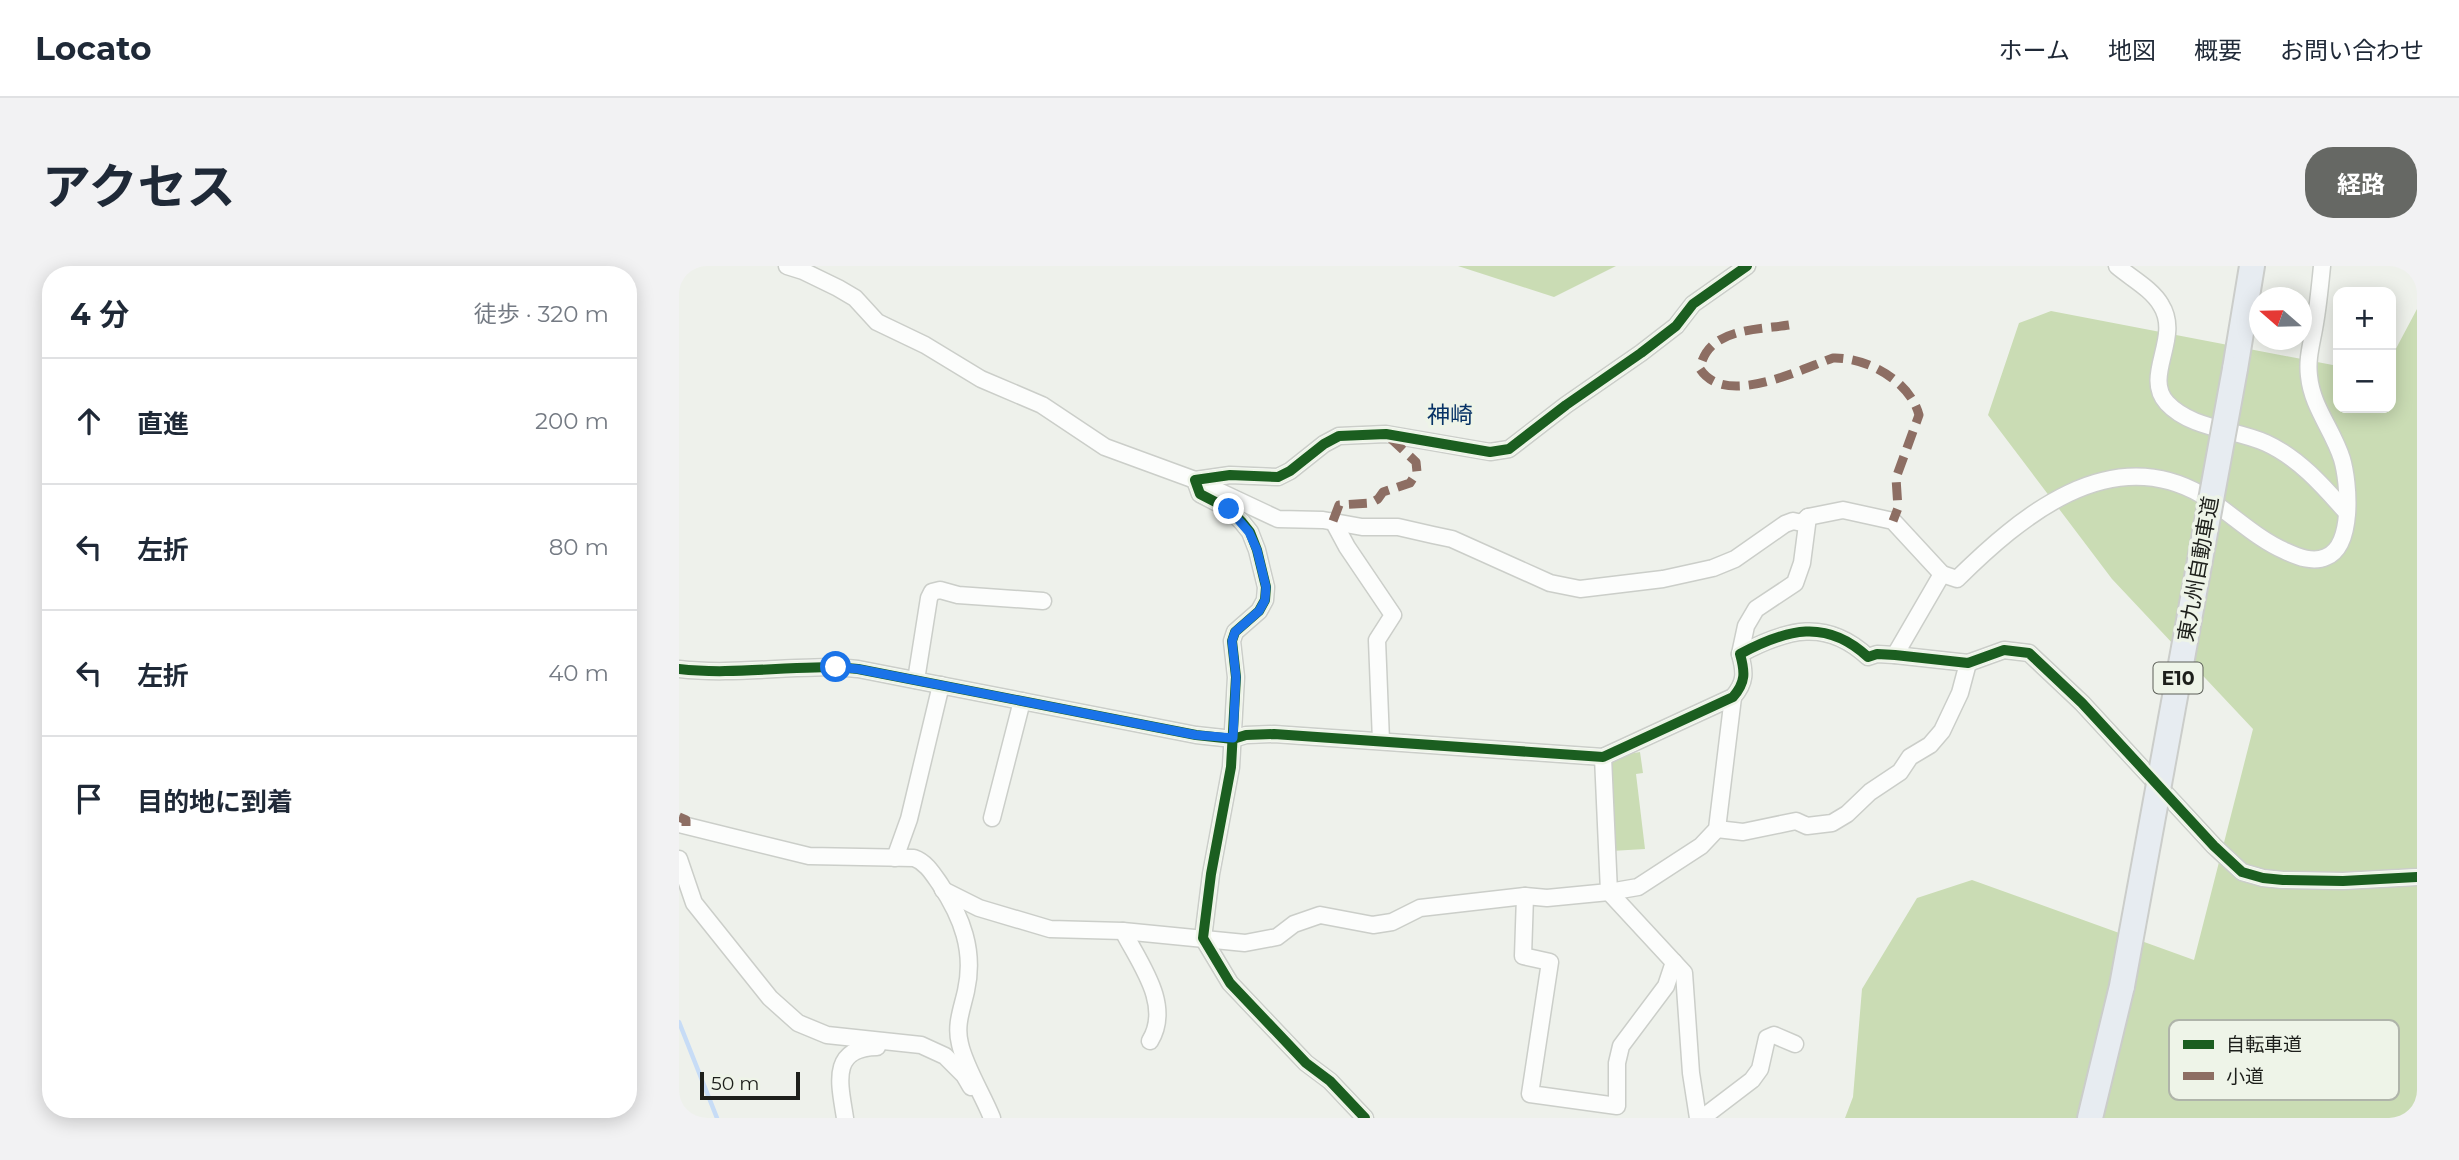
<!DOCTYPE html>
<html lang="ja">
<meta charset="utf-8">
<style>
:root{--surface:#fff;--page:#f2f2f3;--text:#1f2937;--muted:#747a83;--line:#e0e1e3;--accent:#666864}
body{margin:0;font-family:Montserrat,"Noto Sans JP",sans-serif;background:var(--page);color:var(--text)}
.controls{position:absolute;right:21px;top:21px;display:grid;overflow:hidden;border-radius:14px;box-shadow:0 4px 18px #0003}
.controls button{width:63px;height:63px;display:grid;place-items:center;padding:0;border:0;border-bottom:2px solid var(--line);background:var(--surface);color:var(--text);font:35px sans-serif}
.compass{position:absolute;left:1570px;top:21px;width:63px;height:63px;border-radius:50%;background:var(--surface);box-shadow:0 4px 18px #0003;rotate:290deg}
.scale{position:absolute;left:21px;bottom:18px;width:100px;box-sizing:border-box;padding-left:7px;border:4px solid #1d1f1b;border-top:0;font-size:19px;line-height:24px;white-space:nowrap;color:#1d1f1b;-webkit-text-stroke:5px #eef4e8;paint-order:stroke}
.stop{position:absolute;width:21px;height:21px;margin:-16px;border:5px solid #1a73e8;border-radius:50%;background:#fff}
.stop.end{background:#1a73e8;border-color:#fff;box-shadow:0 2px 7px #0008}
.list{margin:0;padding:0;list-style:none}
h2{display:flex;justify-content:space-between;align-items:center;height:91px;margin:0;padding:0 28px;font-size:30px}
h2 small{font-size:23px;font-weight:400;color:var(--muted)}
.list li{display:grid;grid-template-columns:46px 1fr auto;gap:21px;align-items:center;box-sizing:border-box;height:126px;padding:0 28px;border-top:2px solid var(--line)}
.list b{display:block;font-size:26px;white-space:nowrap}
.list em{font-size:23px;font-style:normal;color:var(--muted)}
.icon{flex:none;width:38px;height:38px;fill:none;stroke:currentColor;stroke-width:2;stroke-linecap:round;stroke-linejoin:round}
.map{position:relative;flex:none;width:1738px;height:852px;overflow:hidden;border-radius:28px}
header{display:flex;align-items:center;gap:42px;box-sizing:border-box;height:98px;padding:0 35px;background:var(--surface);border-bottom:2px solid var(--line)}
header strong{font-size:33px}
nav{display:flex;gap:38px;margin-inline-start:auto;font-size:24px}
.intro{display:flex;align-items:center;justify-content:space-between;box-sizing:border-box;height:168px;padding:0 42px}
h1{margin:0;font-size:49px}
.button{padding:18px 32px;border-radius:28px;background:var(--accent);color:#fff;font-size:24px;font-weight:700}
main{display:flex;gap:42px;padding:0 42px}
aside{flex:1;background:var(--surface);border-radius:28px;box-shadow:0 4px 18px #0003}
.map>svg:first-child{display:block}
.green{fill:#cadcb4}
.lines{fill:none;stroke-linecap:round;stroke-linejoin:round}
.stream{stroke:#c7dcf6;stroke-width:4.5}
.minor-casing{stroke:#cbcec9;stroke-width:19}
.highway-casing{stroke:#cbcdca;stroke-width:28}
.minor{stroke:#fcfdfc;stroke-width:16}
.highway{stroke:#e7ecf1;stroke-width:24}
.highway-bridge-casing{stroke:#cbcdca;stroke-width:28;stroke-linecap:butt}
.highway-bridge{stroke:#e7ecf1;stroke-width:24}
.quiet{stroke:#8d6e63;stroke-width:9;stroke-dasharray:18 9;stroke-linecap:butt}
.cycleway-casing{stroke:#eef4e8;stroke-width:15}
.cycleway{stroke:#1b5e20;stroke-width:10}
.route{stroke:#1a73e8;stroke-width:9}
.labels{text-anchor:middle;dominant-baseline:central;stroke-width:7;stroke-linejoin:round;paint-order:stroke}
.shield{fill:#eef4e8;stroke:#5c5f58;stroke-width:2}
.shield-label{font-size:19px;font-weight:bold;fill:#1d1f1b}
.street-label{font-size:21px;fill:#1d1f1b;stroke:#eef4e8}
.neighbourhood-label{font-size:23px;fill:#083366;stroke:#eef4e8}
.key{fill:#eef4e8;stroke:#afb4aa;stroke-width:2}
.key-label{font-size:19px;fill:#1d1f1b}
</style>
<header>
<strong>Locato</strong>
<nav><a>ホーム</a><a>地図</a><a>概要</a><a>お問い合わせ</a></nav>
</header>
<div class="intro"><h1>アクセス</h1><a class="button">経路</a></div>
<main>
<aside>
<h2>4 分<small>徒歩 · 320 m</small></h2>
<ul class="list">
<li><svg class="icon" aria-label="ahead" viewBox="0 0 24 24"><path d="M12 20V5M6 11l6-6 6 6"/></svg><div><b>直進</b></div><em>200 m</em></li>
<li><svg class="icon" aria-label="left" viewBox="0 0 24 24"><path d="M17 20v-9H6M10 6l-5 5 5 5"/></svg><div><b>左折</b></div><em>80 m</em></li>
<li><svg class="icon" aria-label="left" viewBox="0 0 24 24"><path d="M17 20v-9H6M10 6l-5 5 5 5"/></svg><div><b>左折</b></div><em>40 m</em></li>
<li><svg class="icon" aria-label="arrive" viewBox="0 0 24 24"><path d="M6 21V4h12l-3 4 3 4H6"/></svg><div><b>目的地に到着</b></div></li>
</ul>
</aside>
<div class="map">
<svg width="1738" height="852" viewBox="0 0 1738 852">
<rect width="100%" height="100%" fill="#eef1eb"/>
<g class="green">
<path d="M779,0H937L875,31Z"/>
<path d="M1738,43V852H1166L1174,831L1183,723L1238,632L1293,614L1515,694L1574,463L1433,313L1309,149L1340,57L1372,45L1659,100V142H1712V92Z"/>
<path d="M961,486L964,507L957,508L966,583L932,585L928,500L938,490Z"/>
</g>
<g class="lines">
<path class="stream" d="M0,756L38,852"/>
<g class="minor-casing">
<g id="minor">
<path d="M108,0L124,5L159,22L176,32L198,56L246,79L302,113L363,139L426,181L516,214L599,253L644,254L683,261H719L754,269L773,273L871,317L901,323L984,313L1034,302L1056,293L1106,258L1114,255L1123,257L1129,251L1164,244L1214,255L1263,308"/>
<path d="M1438,0C1452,12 1473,23 1482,39C1503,72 1463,110 1488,137C1512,163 1556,163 1587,177C1620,192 1645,221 1668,247"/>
<path d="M654,255L668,281L714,349L698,374L702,475"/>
<path d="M1061,388L1067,360L1077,343L1116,317L1123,297L1129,251"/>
<path d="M1216,389L1263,308L1278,313C1341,251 1430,175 1523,229C1551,246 1576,272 1606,285C1619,291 1634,297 1647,291C1675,280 1670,217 1663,193C1654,164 1633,141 1630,110C1628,93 1632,80 1635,63C1639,42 1641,21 1643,0"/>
<path d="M0,403C60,410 120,397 179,403L517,469L554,473L567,469L595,468L924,491L1054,431C1067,416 1066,406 1061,388C1108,363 1147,352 1189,391L1198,388L1216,389L1289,397L1325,384L1350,387L1403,437L1535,580L1563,606L1584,612L1604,614L1664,615L1738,611"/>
<path d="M237,414L250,332L253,326L261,324L279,329L364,335"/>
<path d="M924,491L930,626L1005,707L1012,807L1019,852"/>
<path d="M313,552L343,435"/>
<path d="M0,558L130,590L235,592C247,596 254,608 261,618C283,651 296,685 287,725C283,743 276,759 281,778C286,801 304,829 313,852"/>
<path d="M1038,563L1064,566L1117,555L1128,560L1153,557L1168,548L1191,526L1221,506L1231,491L1251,479L1263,465L1281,427L1289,397"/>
<path d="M216,592L230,553L262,419"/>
<path d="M0,593L15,637L91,732L119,757L148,769L242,779L266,790L285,809L292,821"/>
<path d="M264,624L300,642L371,663L444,665L566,677L598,671L615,658L641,649L694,659L713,656L741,642L846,630L868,632L930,626L959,621L1022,580L1038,563L1054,431"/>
<path d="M846,630L844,690L871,696L851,828L938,840V797L942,780L987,720L995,696"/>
<path d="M444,665C461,698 493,739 471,775"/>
<path d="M166,852C161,819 150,782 198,781"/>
<path d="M686,852L651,815L627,797L551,717L524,672L532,608L552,501L557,411L553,375L556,366L580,345L586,334L587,321L578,284L571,266L563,256L550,243L521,228L516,214L551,209L599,211L611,205L645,178L660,170L707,168L811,186L830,183L887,139L962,87L997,60L1014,38L1068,0"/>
<path d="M1023,852L1073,814L1081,803L1088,772L1095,769L1116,778"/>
</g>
</g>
<g class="highway-casing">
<g id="highway">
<path d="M1556,103L1573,0"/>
<path d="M1411,852L1443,720"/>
</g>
</g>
<use href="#minor" class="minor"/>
<use href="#highway" class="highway"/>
<g class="highway-bridge-casing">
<path id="highway-bridge" d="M1443,720L1556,103"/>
</g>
<use href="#highway-bridge" class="highway-bridge"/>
<g class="quiet">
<path d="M1110,59C1077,64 1028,62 1021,103C1046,142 1122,103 1154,92C1188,91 1231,115 1240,149L1217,212L1219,242L1214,255"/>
<path d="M654,255L660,239L692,237L699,233L704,226L731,217L738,206L737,196L709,170"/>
<path d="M0,551L7,554V560"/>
</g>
<g class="cycleway-casing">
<g id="cycleway">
<path d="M0,403C60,410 120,397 179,403L517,469L554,473L567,469L595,468L924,491L1054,431C1067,416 1066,406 1061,388C1108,363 1147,352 1189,391L1198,388L1216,389L1289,397L1325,384L1350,387L1403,437L1535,580L1563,606L1584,612L1604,614L1664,615L1738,611"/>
<path d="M686,852L651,815L627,797L551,717L524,672L532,608L552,501L557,411L553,375L556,366L580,345L586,334L587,321L578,284L571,266L563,256L550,243L521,228L516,214L551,209L599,211L611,205L645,178L660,170L707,168L811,186L830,183L887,139L962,87L997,60L1014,38L1068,0"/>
</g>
</g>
<use href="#cycleway" class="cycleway"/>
</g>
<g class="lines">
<path class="route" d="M157,401L179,403L517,469L554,472L557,411L553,375L556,366L580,345L586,334L587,321L578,284L570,266L550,243"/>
</g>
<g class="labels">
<rect class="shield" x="1474.5" y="396.5" width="49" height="31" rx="5"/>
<g class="shield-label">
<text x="1499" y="412">E10</text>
</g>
<g class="street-label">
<text transform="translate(1519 303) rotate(-80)">東九州自動車道</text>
</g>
<g class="neighbourhood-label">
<text x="771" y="149">神崎</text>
</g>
</g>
<rect x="1490" y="754" width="230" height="80" rx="10" class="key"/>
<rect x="1504" y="774" width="31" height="9" fill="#1b5e20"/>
<rect x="1504" y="806" width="31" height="8" fill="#8d6e63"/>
<g class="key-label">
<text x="1547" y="785">自転車道</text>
<text x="1547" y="817">小道</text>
</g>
</svg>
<div class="controls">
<button>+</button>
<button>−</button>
</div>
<svg class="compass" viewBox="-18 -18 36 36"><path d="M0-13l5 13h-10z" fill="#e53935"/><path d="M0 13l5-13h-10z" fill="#747a83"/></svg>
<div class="scale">50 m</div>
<div class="stop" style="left:157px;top:401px"></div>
<div class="stop end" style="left:550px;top:243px"></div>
</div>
</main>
